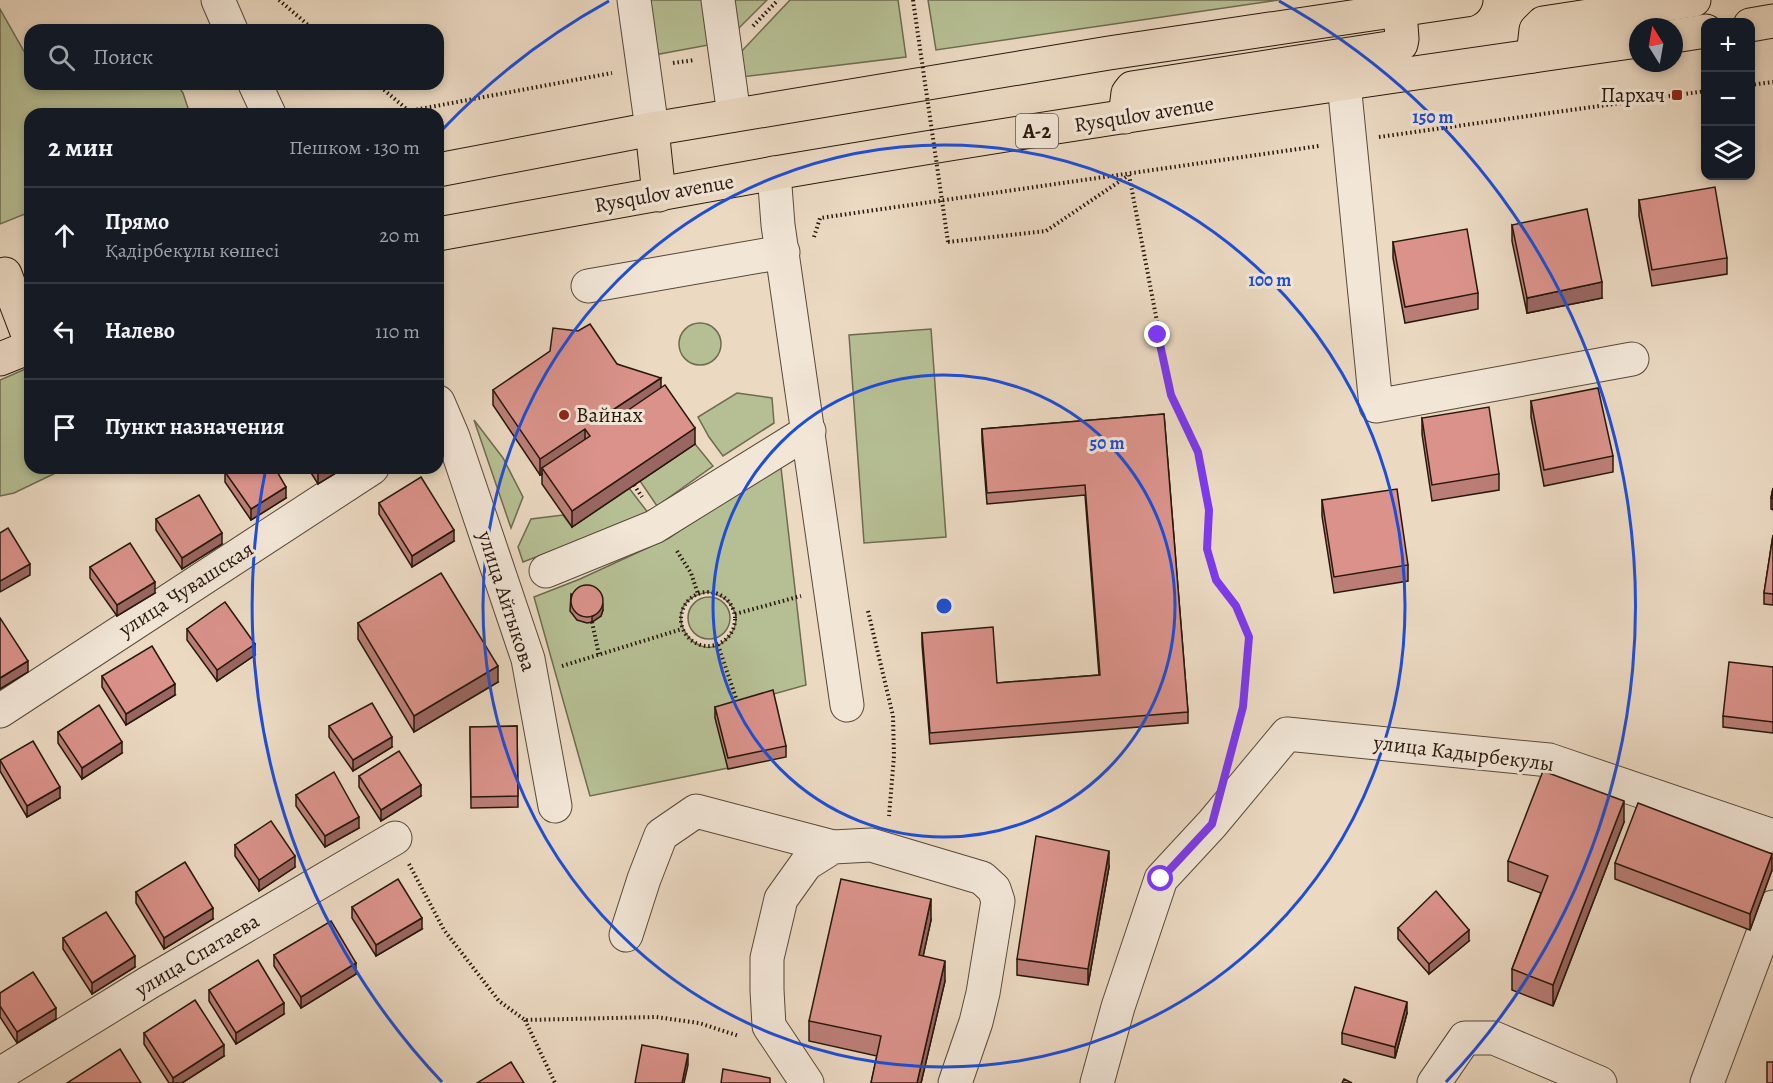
<!DOCTYPE html>
<html lang="ru">
<meta charset="utf-8">
<style>
:root{--surface:#171b24;--page:#20242c;--text:#f1f3f6;--muted:#9ea1a6;--line:#363941}
body{margin:0;font-family:Alegreya,serif;background:var(--page);color:var(--text)}
.controls{position:absolute;right:18px;top:18px;display:grid;overflow:hidden;border-radius:12px;box-shadow:0 3px 9px #0003}
.controls button{width:54px;height:54px;display:grid;place-items:center;padding:0;border:0;border-bottom:2px solid var(--line);background:var(--surface);color:var(--text);font:30px sans-serif}
.compass{position:absolute;left:1629px;top:18px;width:54px;height:54px;border-radius:50%;background:var(--surface);box-shadow:0 3px 9px #0003;rotate:349deg}
.stop{position:absolute;width:18px;height:18px;margin:-14px;border:4px solid #7c3aed;border-radius:50%;background:#fff}
.stop.end{background:#7c3aed;border-color:#fff;box-shadow:0 2px 6px #0008}
.list{margin:0;padding:0;list-style:none}
h2{display:flex;justify-content:space-between;align-items:center;height:78px;margin:0;padding:0 24px;font-size:26px}
h2 small{font-size:20px;font-weight:400;color:var(--muted)}
.list li{display:grid;grid-template-columns:39px 1fr auto;gap:18px;align-items:center;box-sizing:border-box;height:96px;padding:0 24px;border-top:2px solid var(--line)}
.list b{display:block;font-size:22px;white-space:nowrap}
.list p{margin:0;font-size:20px;white-space:nowrap;color:var(--muted)}
.list em{font-size:20px;font-style:normal;color:var(--muted)}
.icon{flex:none;width:33px;height:33px;fill:none;stroke:currentColor;stroke-width:2;stroke-linecap:round;stroke-linejoin:round}
.map{position:relative;flex:none;width:1773px;height:1083px;overflow:hidden}
.search{position:absolute;background:var(--surface);box-shadow:0 3px 9px #0003;left:24px;top:24px;width:420px;height:66px;display:flex;align-items:center;gap:15px;box-sizing:border-box;padding:0 21px;border-radius:18px;color:var(--muted);font-size:22px}
.panel{position:absolute;background:var(--surface);box-shadow:0 3px 9px #0003;left:24px;top:108px;width:420px;height:366px;border-radius:18px}
.map>svg:first-child{display:block}
.green{fill:#b6bf94;stroke:#6e6b50;stroke-width:1.5;fill-rule:evenodd}
.lines{fill:none;stroke-linecap:round;stroke-linejoin:round}
.minor-casing{stroke:#58483a;stroke-width:35}
.major-casing{stroke:#27170c;stroke-width:35}
.path{stroke:#27170c;stroke-width:4;stroke-dasharray:1.5 3;stroke-linecap:butt}
.minor{stroke:#f2e6d7;stroke-width:33}
.major{stroke:#ebd9c2;stroke-width:33}
.path-bridge{stroke:#27170c;stroke-width:4;stroke-dasharray:1.5 3;stroke-linecap:butt}
.wall{fill:#bb7e77;stroke:#27170c;stroke-width:1.5}
.shaded-wall{fill:#996661;stroke:#27170c;stroke-width:1.5}
.building{fill:#da928a;stroke:#27170c;stroke-width:1.5}
.route{stroke:#7c3aed;stroke-width:8}
.ring{fill:none;stroke:#1d4ed8;stroke-width:3}
.poi-dot{fill:#8f2418;stroke:#f2e6d7;stroke-width:2}
.labels{text-anchor:middle;dominant-baseline:central;stroke-width:6;stroke-linejoin:round;paint-order:stroke}
.shield{fill:#f2e6d7;stroke:#645549;stroke-width:1.5}
.shield-label{font-size:20px;font-weight:bold;fill:#27170c}
.poi-label{font-size:21px;fill:#27170c;stroke:#f2e6d7;text-anchor:end}
.street-label{font-size:21px;fill:#27170c;stroke:#f2e6d7}
.centre{fill:#1d4ed8;stroke:#f2e6d7;stroke-width:3}
.ring-label{font-size:18px;text-anchor:middle;font-weight:bold;fill:#1d4ed8;stroke:#f2e6d7;stroke-width:6;stroke-linejoin:round;paint-order:stroke}
</style>
<div class="map">
<svg width="1773" height="1083" viewBox="0 0 1773 1083">
<rect width="100%" height="100%" fill="#ebd9c2"/>
<filter id="stains"><feTurbulence type="fractalNoise" baseFrequency=".00333" numOctaves="4"/><feColorMatrix values="0 0 0 0 .2 0 0 0 0 .09 0 0 0 0 .02 0 0 0 .5 -.17"/></filter>
<radialGradient id="worn" r=".72"><stop offset=".6" stop-color="#630" stop-opacity="0"/><stop offset="1" stop-color="#630" stop-opacity=".3"/></radialGradient>
<g class="green">
<path d="M646,0H708L714,44L654,55Z"/>
<path d="M727,0H767L732,35Z"/>
<path d="M790,0H898L906,57L741,77L739,54Z"/>
<path d="M928,0H1279L936,50Z"/>
<path d="M0,9L30,62V84H177L183,93L188,108L180,114H30V212L0,224Z"/>
<circle cx="700" cy="344" r="21"/>
<path d="M931,329L946,537L864,543L849,335Z"/>
<path d="M30,367V468H66L14,493L0,496V380Z"/>
<path d="M737,393L772,398L774,423L723,456L709,437L698,417Z"/>
<path d="M474,420L503,458L523,497L511,528Z"/>
<path d="M695,444L713,466L657,506L640,481Z"/>
<path d="M780,459L806,685L738,704L728,768L590,796L534,597L580,579L669,538ZM708,592C729,596 745,615 730,635C700,676 649,603 708,592Z"/>
<path d="M629,488L649,514L523,562L518,547L531,519L563,515L572,527Z"/>
<circle cx="709" cy="618" r="21"/>
</g>
<g class="lines">
<g class="minor-casing">
<g id="minor">
<path d="M218,0L231,30"/>
<path d="M634,0L652,129"/>
<path d="M718,0L734,115"/>
<path d="M1344,83L1376,406L1632,359"/>
<path d="M255,84L269,114"/>
<path d="M774,173L778,225L847,705"/>
<path d="M588,286L783,252"/>
<path d="M438,402L453,437L528,659L555,806"/>
<path d="M546,571L654,527L809,431"/>
<path d="M0,711L372,468"/>
<path d="M626,935L644,879L661,835L696,811L833,847"/>
<path d="M0,1074L148,983L395,838"/>
<path d="M807,1083L769,1026L767,990V958L781,899L806,864L833,847L871,845L982,878L994,889L998,901L983,993L976,1022L955,1083"/>
<path d="M1097,1083L1118,1007L1161,879L1212,824L1287,734L1549,760L1773,836"/>
<path d="M1434,1083L1465,1038H1494L1600,1083"/>
<path d="M1707,1083L1773,907"/>
</g>
</g>
<g class="major-casing">
<g id="major">
<path d="M1750,25L1773,21"/>
<path d="M1674,36L1706,31"/>
<path d="M1533,56L1536,30L1543,23L1694,0"/>
<path d="M1125,117L1128,93L1132,88L1395,47L1401,44L1402,39L1400,10"/>
<path d="M652,129L659,195"/>
<path d="M438,170L652,129L1109,53L1466,0"/>
<path d="M438,234C550,214 662,193 775,173C1062,124 1350,82 1638,41"/>
<path d="M5,274L30,340"/>
<path d="M0,359L30,347"/>
</g>
</g>
<g class="path">
<path d="M279,0L314,30"/>
<path d="M753,26L778,0"/>
<path d="M673,63L695,60"/>
<path d="M377,84L409,111L612,73"/>
<path d="M1750,85L1773,82"/>
<path d="M1379,137L1706,91"/>
<path d="M1129,175L1171,395L1198,452L1209,510L1207,548L1216,580L1236,606L1249,637L1243,707L1232,747"/>
<path d="M814,237L820,218L1319,146"/>
<path d="M948,242L1046,231L1126,177"/>
<path d="M634,485L642,497"/>
<path d="M677,551L691,573L698,594"/>
<circle cx="708" cy="619" r="27"/>
<path d="M868,611L893,716L894,756L889,816"/>
<path d="M735,614L801,596"/>
<path d="M592,622L599,655"/>
<path d="M718,645L738,704"/>
<path d="M562,666L682,629"/>
<path d="M409,864L444,930L499,1001L525,1020L656,1017L699,1023L739,1036"/>
<path d="M525,1020L555,1083"/>
</g>
<use href="#minor" class="minor"/>
<use href="#major" class="major"/>
<path class="path-bridge" d="M913,0L948,242"/>
</g>
<g class="wall">
<path d="M1639,200L1727,258V274L1652,286L1639,216Z"/>
<path d="M1512,225L1602,298L1527,313L1512,241Z"/>
<path d="M1393,242L1478,293V309L1405,323L1393,258Z"/>
<path d="M617,364L661,388L695,444L572,527L542,484V474L540,475L493,405V390Z"/>
<path d="M1531,401L1613,456V472L1544,486L1531,417Z"/>
<path d="M1164,414L1188,712V723L930,744L922,644V633L997,683L1099,675L1085,495L987,504L982,440V429Z"/>
<path d="M1422,418L1499,474V490L1432,501L1422,434Z"/>
<path d="M308,468H344L318,484Z"/>
<path d="M225,472L286,498L251,520L225,482Z"/>
<path d="M1773,488V510L1771,509V498Z"/>
<path d="M1322,500L1408,565V581L1334,593L1322,516Z"/>
<path d="M379,503L454,541L412,567L379,514Z"/>
<path d="M156,519L222,544L182,569L156,530Z"/>
<path d="M1773,535V605L1764,604V593Z"/>
<path d="M90,567L155,593L117,616L90,578Z"/>
<path d="M571,594L603,610L601,616L592,622L587,623L577,620L570,611Z"/>
<path d="M358,623L498,682L414,732L358,639Z"/>
<path d="M187,629L255,655L217,681L187,640Z"/>
<path d="M1773,667V733L1723,727V716Z"/>
<path d="M102,676L175,695L126,725L102,687Z"/>
<path d="M715,707L786,746V757L728,769L715,718Z"/>
<path d="M329,726L392,747L353,771L329,737Z"/>
<path d="M517,726L518,807L471,808L470,727Z"/>
<path d="M58,732L122,753L82,779L58,743Z"/>
<path d="M0,760L60,798L27,817L0,771Z"/>
<path d="M359,776L421,796L381,821L359,787Z"/>
<path d="M296,795L359,828L325,847L296,806Z"/>
<path d="M1624,822L1553,1006L1512,990V969L1541,893L1508,881V861Z"/>
<path d="M235,845L295,867L259,891L235,856Z"/>
<path d="M1615,863L1772,870L1750,930L1615,879Z"/>
<path d="M1109,867L1088,985L1017,975V959Z"/>
<path d="M136,892L213,919L164,949L136,903Z"/>
<path d="M352,907L422,929L376,956L352,918Z"/>
<path d="M931,920L923,956L945,981L921,1083H871L877,1056L809,1041V1021Z"/>
<path d="M1398,928L1469,941L1429,974L1398,939Z"/>
<path d="M63,938L135,967L92,994L63,949Z"/>
<path d="M274,955L356,974L301,1008L274,966Z"/>
<path d="M209,990L284,1014L236,1044L209,1001Z"/>
<path d="M0,993L56,1019L17,1043L0,1017Z"/>
<path d="M1407,1013L1395,1058L1342,1044V1033Z"/>
<path d="M144,1033L224,1056L182,1083H169L144,1044Z"/>
</g>
<g class="shaded-wall">
<path d="M1602,282V298L1527,313V298Z"/>
<path d="M661,378V394L614,425V409Z"/>
<path d="M695,428V444L572,527V511Z"/>
<path d="M585,429V445L542,468V474L540,475V459Z"/>
<path d="M326,468H344L318,484V473Z"/>
<path d="M286,487V498L251,520V509Z"/>
<path d="M454,530V541L412,567V556Z"/>
<path d="M222,533V544L182,569V558Z"/>
<path d="M30,564V575L0,592V581Z"/>
<path d="M155,582V593L117,616V605Z"/>
<path d="M603,605V610L601,616L592,622V617Z"/>
<path d="M255,644V655L217,681V670Z"/>
<path d="M28,661V672L0,689V678Z"/>
<path d="M498,666V682L414,732V716Z"/>
<path d="M175,684V695L126,725V714Z"/>
<path d="M392,737V747L353,771V760Z"/>
<path d="M122,742V753L82,779V768Z"/>
<path d="M421,785V796L381,821V810Z"/>
<path d="M60,787V798L27,817V806Z"/>
<path d="M1624,801V822L1553,1006V985Z"/>
<path d="M359,817V828L325,847V836Z"/>
<path d="M1109,851V867L1088,985V969Z"/>
<path d="M1772,854V870L1750,930V914Z"/>
<path d="M295,856V867L259,891V880Z"/>
<path d="M931,899V920L919,975V955Z"/>
<path d="M213,908V919L164,949V938Z"/>
<path d="M422,918V929L376,956V945Z"/>
<path d="M1469,930V941L1429,974V964Z"/>
<path d="M135,956V967L92,994V983Z"/>
<path d="M945,961V981L921,1083H917Z"/>
<path d="M356,963V974L301,1008V997Z"/>
<path d="M1407,1002V1013L1395,1058V1047Z"/>
<path d="M284,1003V1014L236,1044V1033Z"/>
<path d="M56,1008V1019L17,1043V1032Z"/>
<path d="M224,1045V1056L182,1083H173V1078Z"/>
<path d="M688,1054V1065L684,1083H682Z"/>
</g>
<g class="building">
<path d="M1715,187L1727,258L1652,270L1639,200Z"/>
<path d="M1587,209L1602,282L1527,298L1512,225Z"/>
<path d="M1467,229L1478,293L1405,307L1393,242Z"/>
<path d="M590,324L617,364L661,378L614,409L618,417L665,385L695,428L572,511L542,468L590,436L585,429L540,459L493,390L550,351L553,328L578,331Z"/>
<path d="M1598,388L1613,456L1544,470L1531,401Z"/>
<path d="M1489,407L1499,474L1432,485L1422,418Z"/>
<path d="M1164,414L1188,712L930,733L922,633L993,627L997,683L1100,675L1085,485L987,493L982,429Z"/>
<path d="M232,468H275L286,487L251,509L225,472Z"/>
<path d="M315,468H326L318,473Z"/>
<path d="M421,477L454,530L412,556L379,503Z"/>
<path d="M1773,488V499L1771,498Z"/>
<path d="M1397,489L1408,565L1334,577L1322,500Z"/>
<path d="M199,495L222,533L182,558L156,519Z"/>
<path d="M8,528L30,564L0,581V533Z"/>
<path d="M1773,535V594L1764,593Z"/>
<path d="M130,543L155,582L117,605L90,567Z"/>
<path d="M441,573L498,666L414,716L358,623Z"/>
<circle cx="587" cy="601" r="16"/>
<path d="M225,602L255,644L217,670L187,629Z"/>
<path d="M0,618L28,661L0,678Z"/>
<path d="M152,646L175,684L126,714L102,676Z"/>
<path d="M1729,662L1773,667V722L1723,716Z"/>
<path d="M773,690L786,746L728,758L715,707Z"/>
<path d="M372,703L392,737L353,760L329,726Z"/>
<path d="M99,705L122,742L82,768L58,732Z"/>
<path d="M517,726L518,796L471,797L470,727Z"/>
<path d="M33,741L60,787L27,806L0,760Z"/>
<path d="M399,751L421,785L381,810L359,776Z"/>
<path d="M1543,771L1624,801L1553,985L1512,969L1548,876L1508,861Z"/>
<path d="M334,772L359,817L325,836L296,795Z"/>
<path d="M1638,803L1772,854L1750,914L1615,863Z"/>
<path d="M271,821L295,856L259,880L235,845Z"/>
<path d="M1036,836L1109,851L1088,969L1017,959Z"/>
<path d="M185,862L213,908L164,938L136,892Z"/>
<path d="M398,879L422,918L376,945L352,907Z"/>
<path d="M841,879L931,899L919,955L945,961L917,1083H871L881,1036L809,1021Z"/>
<path d="M1436,891L1469,930L1429,964L1398,928Z"/>
<path d="M106,912L135,956L92,983L63,938Z"/>
<path d="M331,921L356,963L301,997L274,955Z"/>
<path d="M258,960L284,1003L236,1033L209,990Z"/>
<path d="M33,972L56,1008L17,1032L0,1006V993Z"/>
<path d="M1355,987L1407,1002L1395,1047L1342,1033Z"/>
<path d="M195,1000L224,1045L173,1078L144,1033Z"/>
<path d="M642,1045L688,1054L682,1083H635Z"/>
<path d="M120,1049L141,1083H67Z"/>
<path d="M511,1062L524,1083H477Z"/>
<rect x="1767" y="1062" width="6" height="21"/>
<path d="M723,1069L770,1078V1083H721Z"/>
<path d="M1344,1079L1352,1083H1342Z"/>
</g>
<g class="lines">
<path class="route" d="M1158,335L1171,395L1198,452L1209,510L1207,549L1216,580L1236,606L1249,637L1243,707L1212,824L1161,879"/>
</g>
<g class="ring">
<circle cx="944" cy="606" r="231"/>
<circle cx="944" cy="606" r="461"/>
<path d="M442 1082A692 692 0 0 1 266 468M442 130A692 692 0 0 1 609 1M1279 1A692 692 0 0 1 1446 1082"/>
</g>
<g class="poi-dot">
<rect x="1671" y="89" width="12" height="12" rx="3"/>
<circle cx="564" cy="415" r="6"/>
</g>
<g class="labels">
<rect class="shield" x="1016" y="114" width="42" height="34" rx="4.5"/>
<g class="shield-label">
<text x="1037" y="131">A-2</text>
</g>
<g class="poi-label">
<text x="1665" y="95">Пархач</text>
<text x="576" y="415" text-anchor="start">Вайнах</text>
</g>
<g class="street-label">
<text transform="translate(1144 114) rotate(-9)">Rysqulov avenue</text>
<text transform="translate(664 193) rotate(-10)">Rysqulov avenue</text>
<text transform="translate(186 589) rotate(-33)">улица Чувашская</text>
<text transform="translate(507 601) rotate(72)">улица Айтыкова</text>
<text transform="translate(1464 753) rotate(7)">улица Кадырбекулы</text>
<text transform="translate(197 955) rotate(-31)">улица Спатаева</text>
</g>
</g>
<circle cx="944" cy="606" r="9" class="centre"/>
<g class="ring-label">
<text x="1433" y="123">150 m</text>
<text x="1270" y="286">100 m</text>
<text x="1107" y="449">50 m</text>
</g>
<rect width="100%" height="100%" filter="url(#stains)"/>
<rect width="100%" height="100%" fill="url(#worn)"/>
</svg>
<div class="controls">
<button>+</button>
<button>−</button>
<button><svg class="icon" aria-label="layers" viewBox="0 0 24 24"><path d="M12 4l9 5-9 5-9-5zM3 14l9 5 9-5"/></svg></button>
</div>
<svg class="compass" viewBox="-18 -18 36 36"><path d="M0-13l5 13h-10z" fill="#e53935"/><path d="M0 13l5-13h-10z" fill="#9ea1a6"/></svg>
<div class="stop" style="left:1161px;top:879px"></div>
<div class="stop end" style="left:1158px;top:335px"></div>
<div class="search"><svg class="icon" aria-label="search" viewBox="0 0 24 24"><circle cx="10" cy="10" r="6"/><path d="M15 15l6 6"/></svg>Поиск</div>
<section class="panel">
<h2>2 мин<small>Пешком · 130 m</small></h2>
<ul class="list">
<li><svg class="icon" aria-label="ahead" viewBox="0 0 24 24"><path d="M12 20V5M6 11l6-6 6 6"/></svg><div><b>Прямо</b><p>Қадірбекұлы көшесі</p></div><em>20 m</em></li>
<li><svg class="icon" aria-label="left" viewBox="0 0 24 24"><path d="M17 20v-9H6M10 6l-5 5 5 5"/></svg><div><b>Налево</b></div><em>110 m</em></li>
<li><svg class="icon" aria-label="arrive" viewBox="0 0 24 24"><path d="M6 21V4h12l-3 4 3 4H6"/></svg><div><b>Пункт назначения</b></div></li>
</ul>
</section>
</div>
